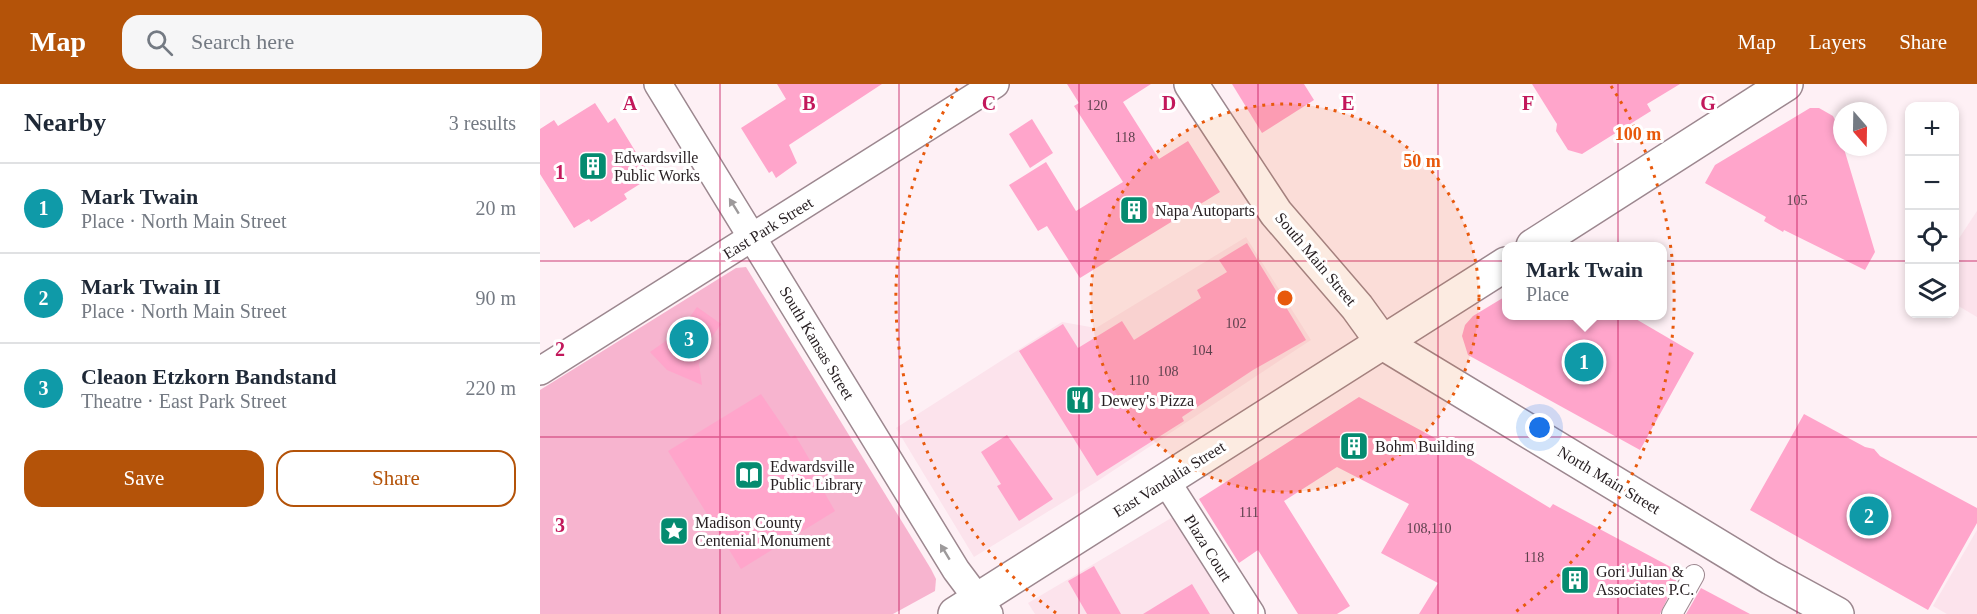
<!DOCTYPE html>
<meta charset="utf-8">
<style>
:root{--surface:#fff;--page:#f6f6f7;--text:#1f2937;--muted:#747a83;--line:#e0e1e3;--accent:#b45309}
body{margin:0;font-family:"Times New Roman",serif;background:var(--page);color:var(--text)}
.controls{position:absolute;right:18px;top:18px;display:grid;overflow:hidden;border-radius:12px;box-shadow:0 3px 9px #0003}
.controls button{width:54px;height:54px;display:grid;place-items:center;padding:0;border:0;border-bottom:2px solid var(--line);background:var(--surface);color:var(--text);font:30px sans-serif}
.compass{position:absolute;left:1293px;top:18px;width:54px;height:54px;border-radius:50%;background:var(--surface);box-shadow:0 3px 9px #0003;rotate:160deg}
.you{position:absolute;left:1000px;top:344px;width:21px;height:21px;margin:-15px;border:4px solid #fff;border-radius:50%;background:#1a73e8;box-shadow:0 0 0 9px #1a73e833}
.badge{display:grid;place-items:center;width:39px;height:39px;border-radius:50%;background:var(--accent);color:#fff;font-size:20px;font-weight:700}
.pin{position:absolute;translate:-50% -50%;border:3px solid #fff;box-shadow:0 2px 6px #0006}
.popup{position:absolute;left:962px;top:158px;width:165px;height:78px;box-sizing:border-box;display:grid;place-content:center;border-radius:12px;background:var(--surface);filter:drop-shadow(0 2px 4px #0005);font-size:20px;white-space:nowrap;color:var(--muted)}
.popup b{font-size:22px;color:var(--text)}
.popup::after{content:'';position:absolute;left:50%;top:100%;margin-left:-12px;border:12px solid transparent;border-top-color:var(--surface)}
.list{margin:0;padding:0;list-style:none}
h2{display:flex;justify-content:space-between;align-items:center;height:78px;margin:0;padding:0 24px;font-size:26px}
h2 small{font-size:20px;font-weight:400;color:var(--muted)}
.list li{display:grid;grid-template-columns:39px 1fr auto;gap:18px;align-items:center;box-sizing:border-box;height:90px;padding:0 24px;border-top:2px solid var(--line)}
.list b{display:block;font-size:22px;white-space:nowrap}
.list p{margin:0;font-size:20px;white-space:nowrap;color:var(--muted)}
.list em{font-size:20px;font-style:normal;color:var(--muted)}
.actions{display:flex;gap:12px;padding:18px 24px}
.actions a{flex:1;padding:14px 0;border:2px solid var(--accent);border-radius:18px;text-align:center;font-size:21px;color:var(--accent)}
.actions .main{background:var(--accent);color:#fff}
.icon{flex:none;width:33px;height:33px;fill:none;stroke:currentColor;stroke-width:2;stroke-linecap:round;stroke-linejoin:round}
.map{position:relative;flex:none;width:1437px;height:530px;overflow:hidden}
header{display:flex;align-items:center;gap:36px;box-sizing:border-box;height:84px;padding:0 30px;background:var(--accent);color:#fff}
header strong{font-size:28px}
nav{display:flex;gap:33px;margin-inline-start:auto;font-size:21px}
.search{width:420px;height:54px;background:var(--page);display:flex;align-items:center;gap:15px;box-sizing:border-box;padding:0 21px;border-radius:18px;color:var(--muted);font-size:22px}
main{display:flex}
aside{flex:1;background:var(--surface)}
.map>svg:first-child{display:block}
.built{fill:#fce3ec}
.green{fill:#f7b4cf}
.building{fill:#ffa5cb}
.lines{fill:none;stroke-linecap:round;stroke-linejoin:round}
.pedestrian-casing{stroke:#9c878f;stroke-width:22}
.minor-casing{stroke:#9c878f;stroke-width:30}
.secondary-casing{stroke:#9c878f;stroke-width:36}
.primary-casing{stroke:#9c878f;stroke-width:36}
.pedestrian{stroke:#fff;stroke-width:20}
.minor{stroke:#fff;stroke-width:27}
.secondary{stroke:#fff;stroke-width:33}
.primary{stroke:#fff;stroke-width:33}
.oneway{fill:#9d9a9b}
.grid{fill:none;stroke:#c2185b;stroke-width:1.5;stroke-opacity:0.55}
.ring{fill:none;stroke:#e8590c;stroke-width:3;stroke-dasharray:3 6}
.labels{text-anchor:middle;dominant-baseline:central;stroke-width:6;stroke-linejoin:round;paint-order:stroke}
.number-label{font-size:14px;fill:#5c404c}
.poi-label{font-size:16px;fill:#261e21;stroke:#fff;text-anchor:start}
.street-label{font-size:16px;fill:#261e21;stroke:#fff}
.grid-label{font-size:20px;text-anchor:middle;font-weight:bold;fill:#c2185b;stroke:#fff;stroke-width:6;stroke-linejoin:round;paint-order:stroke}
.centre{fill:#e8590c;stroke:#fff;stroke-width:3}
.ring-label{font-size:18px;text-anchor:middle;font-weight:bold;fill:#e8590c;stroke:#fff;stroke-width:6;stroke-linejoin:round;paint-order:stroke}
</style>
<header>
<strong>Map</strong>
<div class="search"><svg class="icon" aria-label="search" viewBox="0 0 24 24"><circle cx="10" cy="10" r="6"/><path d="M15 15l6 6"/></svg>Search here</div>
<nav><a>Map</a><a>Layers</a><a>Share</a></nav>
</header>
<main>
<aside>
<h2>Nearby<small>3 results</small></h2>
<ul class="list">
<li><span class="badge" style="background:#0f9aa8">1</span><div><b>Mark Twain</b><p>Place · North Main Street</p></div><em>20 m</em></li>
<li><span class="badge" style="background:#0f9aa8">2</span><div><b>Mark Twain II</b><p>Place · North Main Street</p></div><em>90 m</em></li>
<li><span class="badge" style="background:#0f9aa8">3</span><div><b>Cleaon Etzkorn Bandstand</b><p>Theatre · East Park Street</p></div><em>220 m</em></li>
</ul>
<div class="actions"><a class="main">Save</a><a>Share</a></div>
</aside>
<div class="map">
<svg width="1437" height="530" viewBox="0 0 1437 530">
<rect width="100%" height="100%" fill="#fef0f5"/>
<g class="built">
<path d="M1437,127V233L1415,220L1414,162Z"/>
<path d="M706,153L771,256L556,398L434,473L356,344L522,238L556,244Z"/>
<path d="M633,433L696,530H495L488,519Z"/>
<path d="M1437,446V530H1407L1393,522Z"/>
</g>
<path class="green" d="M206,183L391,485L396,495L395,507L353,530H0V306L196,184Z"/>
<g class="building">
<path d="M237,0H342L249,61L257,79L236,94L232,87L229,89L201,44L246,15Z"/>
<path d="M527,0H611L583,18L619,75L648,57L680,108L540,194L507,142L498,147L469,101L506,78L536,127L583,98L534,22L539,19Z"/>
<path d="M692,0H764L774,16L722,49Z"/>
<path d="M992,0H1140L1107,20L1111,27L1042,70L1028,66L1016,47L1017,40Z"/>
<path d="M55,19L68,39L75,34L111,93L84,110L87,115L51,138L49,135L34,144L0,90V45L14,36L18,42Z"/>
<path d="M1270,24H1279L1293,32L1296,38L1335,168L1325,186L1244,146L1243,148L1224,137L1226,133L1165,99L1175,81Z"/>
<path d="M492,35L513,69L490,84L469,50Z"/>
<path d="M707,159L766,256L713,286L642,333L644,337L557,392L479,267L523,240L538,264L582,237L594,256L661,214L657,206L687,188L679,176Z"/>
<path d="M966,212V231H1089L1154,269L1100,366L928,271L922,252L925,241L933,232Z"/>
<path d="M157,223L181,240L164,264L159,280L162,301L127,286L110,268L140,247Z"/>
<path d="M221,310L251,354L255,351L271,378L268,380L295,427L201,485L128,367Z"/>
<path d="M819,313L895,354L1010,424L1013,420L1140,488L1120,530H879L898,499L841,469L869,420L797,383L744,417L810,522L797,530H758L718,466L699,479L659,415Z"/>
<path d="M1264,330L1325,363L1334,365L1340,372L1437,424V439L1388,526L1210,426Z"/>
<path d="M467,351L513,415L479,437L457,402L461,400L441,368Z"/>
<path d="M554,482L581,530H547L528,497Z"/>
<path d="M652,500L670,530H603Z"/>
<path d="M1161,504L1210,530H1146Z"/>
</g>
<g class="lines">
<g class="pedestrian-casing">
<path id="pedestrian" d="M1132,530L1154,491"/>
</g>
<g class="minor-casing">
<g id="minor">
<path d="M118,0L416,486L449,530"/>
<path d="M0,287L455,0"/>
<path d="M626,397L711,530"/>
</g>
</g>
<g class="secondary-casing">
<path id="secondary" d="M651,0L736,129L817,223L843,259"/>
</g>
<g class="primary-casing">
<g id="primary">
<path d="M993,162L1246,0"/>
<path d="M843,259L1231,494L1297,530"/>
<path d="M415,530L966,180"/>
</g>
</g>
<use href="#pedestrian" class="pedestrian"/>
<use href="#minor" class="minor"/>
<use href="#secondary" class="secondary"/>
<use href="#primary" class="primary"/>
</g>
<defs><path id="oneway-solid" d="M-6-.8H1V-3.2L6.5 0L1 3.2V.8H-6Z" transform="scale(1.5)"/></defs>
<g class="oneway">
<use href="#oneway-solid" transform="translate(194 122) rotate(-122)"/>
<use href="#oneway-solid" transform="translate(405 468) rotate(-121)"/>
</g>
<path class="grid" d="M180,0V530M359,0V530M539,0V530M718,0V530M898,0V530M1078,0V530M1257,0V530M0,177H1370M1414,177H1437M0,353H1437"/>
<circle cx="745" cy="214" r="194" fill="#e8590c" fill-opacity=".12"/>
<g class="ring">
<circle cx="745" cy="214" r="194"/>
<path d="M516 529A389 389 0 0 1 419 2M1071 2A389 389 0 0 1 974 529"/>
</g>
<defs>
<g id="building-square" transform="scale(1.5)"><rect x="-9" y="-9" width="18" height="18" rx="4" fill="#058b70" stroke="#fff"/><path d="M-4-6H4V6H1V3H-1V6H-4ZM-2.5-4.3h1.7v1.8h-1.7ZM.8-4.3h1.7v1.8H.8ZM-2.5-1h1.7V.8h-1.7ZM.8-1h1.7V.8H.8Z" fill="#fff"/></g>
<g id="restaurant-square" transform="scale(1.5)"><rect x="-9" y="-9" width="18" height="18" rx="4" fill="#058b70" stroke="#fff"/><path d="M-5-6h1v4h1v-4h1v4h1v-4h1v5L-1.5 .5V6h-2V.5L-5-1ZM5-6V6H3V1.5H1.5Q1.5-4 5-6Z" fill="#fff"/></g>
<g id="library-square" transform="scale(1.5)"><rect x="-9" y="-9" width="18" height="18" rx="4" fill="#058b70" stroke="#fff"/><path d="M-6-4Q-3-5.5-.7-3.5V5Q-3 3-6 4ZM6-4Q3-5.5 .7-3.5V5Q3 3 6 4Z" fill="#fff"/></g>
<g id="sight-square" transform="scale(1.5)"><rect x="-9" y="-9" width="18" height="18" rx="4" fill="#058b70" stroke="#fff"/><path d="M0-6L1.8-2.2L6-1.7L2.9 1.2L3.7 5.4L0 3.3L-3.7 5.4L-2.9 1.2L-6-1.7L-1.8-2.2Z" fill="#fff"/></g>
</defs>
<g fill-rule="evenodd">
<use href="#building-square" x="53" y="82"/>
<use href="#building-square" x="594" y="126"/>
<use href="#restaurant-square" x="540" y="316"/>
<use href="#building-square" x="814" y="362"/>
<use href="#library-square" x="209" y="391"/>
<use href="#sight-square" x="134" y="447"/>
<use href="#building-square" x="1035" y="496"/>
</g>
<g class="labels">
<g class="number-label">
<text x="557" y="21">120</text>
<text x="585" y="53">118</text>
<text x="1257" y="116">105</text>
<text x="696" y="239">102</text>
<text x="662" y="266">104</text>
<text x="628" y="287">108</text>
<text x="599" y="296">110</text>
<text x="709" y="428">111</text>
<text x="889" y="444">108,110</text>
<text x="994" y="473">118</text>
</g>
<g class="poi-label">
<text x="74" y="73">Edwardsville<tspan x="74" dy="18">Public Works</tspan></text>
<text x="615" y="126">Napa Autoparts</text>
<text x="561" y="316">Dewey's Pizza</text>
<text x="835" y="362">Bohm Building</text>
<text x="230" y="382">Edwardsville<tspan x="230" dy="18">Public Library</tspan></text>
<text x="155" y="438">Madison County<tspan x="155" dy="18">Centenial Monument</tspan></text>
<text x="1056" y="487">Gori Julian &amp;<tspan x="1056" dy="18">Associates P.C.</tspan></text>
</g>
<g class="street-label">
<text transform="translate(228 144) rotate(-32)">East Park Street</text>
<text transform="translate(776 175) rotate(50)">South Main Street</text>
<text transform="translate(277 259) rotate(59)">South Kansas Street</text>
<text transform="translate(629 395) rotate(-32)">East Vandalia Street</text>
<text transform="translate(1069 396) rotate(31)">North Main Street</text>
<text transform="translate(668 464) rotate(58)">Plaza Court</text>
</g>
</g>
<g class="grid-label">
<text x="90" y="26">A</text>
<text x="269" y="26">B</text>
<text x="449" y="26">C</text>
<text x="629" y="26">D</text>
<text x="808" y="26">E</text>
<text x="988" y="26">F</text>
<text x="1168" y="26">G</text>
<text x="20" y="95">1</text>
<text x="20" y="272">2</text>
<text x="20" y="448">3</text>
</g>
<circle cx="745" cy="214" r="9" class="centre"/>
<g class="ring-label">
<text x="1098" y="56">100 m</text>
<text x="882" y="83">50 m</text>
</g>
</svg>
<div class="controls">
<button>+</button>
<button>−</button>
<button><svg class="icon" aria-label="locate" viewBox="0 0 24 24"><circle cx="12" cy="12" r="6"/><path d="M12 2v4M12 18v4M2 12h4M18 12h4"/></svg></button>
<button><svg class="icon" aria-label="layers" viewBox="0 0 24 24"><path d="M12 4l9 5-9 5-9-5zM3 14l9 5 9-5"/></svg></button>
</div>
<svg class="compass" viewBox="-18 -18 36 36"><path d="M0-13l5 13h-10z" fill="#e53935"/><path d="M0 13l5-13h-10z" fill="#747a83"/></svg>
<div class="you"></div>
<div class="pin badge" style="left:1044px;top:278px;background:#0f9aa8">1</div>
<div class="popup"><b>Mark Twain</b>Place</div>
<div class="pin badge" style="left:1329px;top:432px;background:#0f9aa8">2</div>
<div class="pin badge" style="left:149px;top:255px;background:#0f9aa8">3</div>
</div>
</main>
